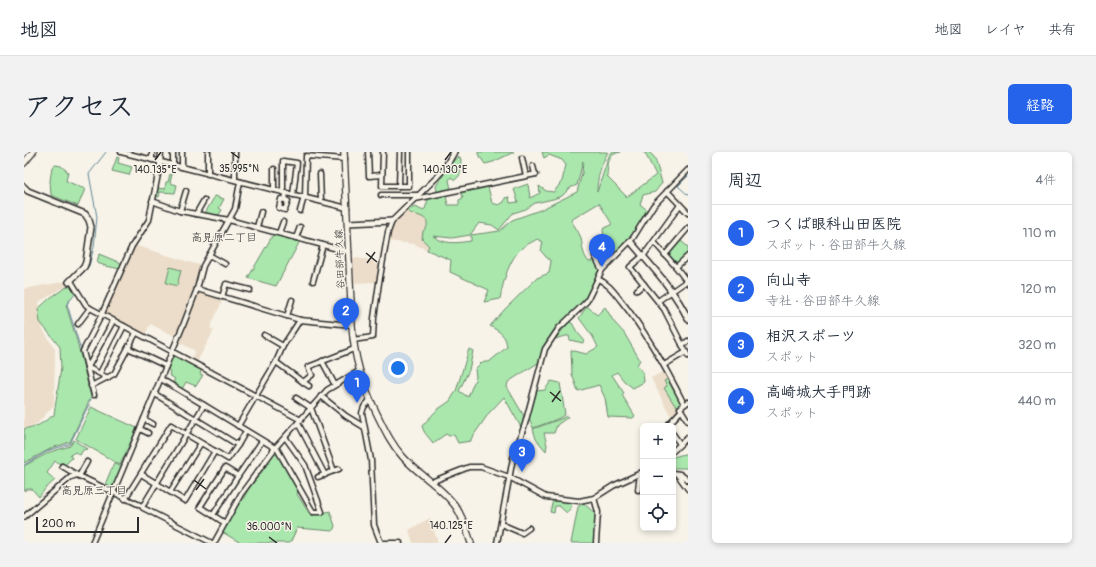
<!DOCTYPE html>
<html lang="ja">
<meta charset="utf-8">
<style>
:root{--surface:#fff;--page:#f2f2f3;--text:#1f2937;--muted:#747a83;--line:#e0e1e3;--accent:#2563eb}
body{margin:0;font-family:Pangolin,"Klee One",sans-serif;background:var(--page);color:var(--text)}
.controls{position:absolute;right:12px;bottom:12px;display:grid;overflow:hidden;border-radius:6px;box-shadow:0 2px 6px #0003}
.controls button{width:36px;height:36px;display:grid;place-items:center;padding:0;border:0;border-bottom:1px solid var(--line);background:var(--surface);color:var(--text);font:20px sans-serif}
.scale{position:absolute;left:12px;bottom:10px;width:103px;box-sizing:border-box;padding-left:4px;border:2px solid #2b2b2b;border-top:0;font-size:11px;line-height:14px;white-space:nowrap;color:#2b2b2b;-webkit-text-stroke:3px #f7f3e8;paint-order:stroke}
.you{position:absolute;left:374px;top:216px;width:14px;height:14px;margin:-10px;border:3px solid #fff;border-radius:50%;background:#1a73e8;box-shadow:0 0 0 6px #1a73e833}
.badge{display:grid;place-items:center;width:26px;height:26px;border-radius:50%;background:var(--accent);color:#fff;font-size:13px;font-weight:700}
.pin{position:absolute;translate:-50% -33px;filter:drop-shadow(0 1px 2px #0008)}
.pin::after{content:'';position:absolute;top:21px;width:14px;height:12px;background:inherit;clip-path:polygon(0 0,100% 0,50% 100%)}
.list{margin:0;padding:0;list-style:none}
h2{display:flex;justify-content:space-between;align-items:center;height:52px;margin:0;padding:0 16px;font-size:17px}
h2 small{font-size:13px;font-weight:400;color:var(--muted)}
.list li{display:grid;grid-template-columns:26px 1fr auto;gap:12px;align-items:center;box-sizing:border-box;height:56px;padding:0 16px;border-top:1px solid var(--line)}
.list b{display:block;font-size:15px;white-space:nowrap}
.list p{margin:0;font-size:13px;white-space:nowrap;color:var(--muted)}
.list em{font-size:13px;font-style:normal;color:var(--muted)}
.icon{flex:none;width:22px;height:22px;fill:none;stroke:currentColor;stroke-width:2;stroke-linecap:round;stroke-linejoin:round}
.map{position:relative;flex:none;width:664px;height:391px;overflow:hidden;border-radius:6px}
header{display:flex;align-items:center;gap:24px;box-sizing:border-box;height:56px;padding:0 20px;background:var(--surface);border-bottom:1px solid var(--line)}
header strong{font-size:19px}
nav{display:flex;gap:22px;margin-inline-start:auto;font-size:14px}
.intro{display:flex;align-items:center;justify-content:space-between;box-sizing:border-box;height:96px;padding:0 24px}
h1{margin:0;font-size:28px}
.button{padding:10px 18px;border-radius:6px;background:var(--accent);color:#fff;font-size:14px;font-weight:700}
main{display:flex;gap:24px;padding:0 24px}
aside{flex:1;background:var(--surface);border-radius:6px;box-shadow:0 2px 6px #0003}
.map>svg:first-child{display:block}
.built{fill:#ecddca}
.green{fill:#aae7ad;stroke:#6a896c;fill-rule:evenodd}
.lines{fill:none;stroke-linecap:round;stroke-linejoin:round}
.stream{stroke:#5f8799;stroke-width:1}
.minor-casing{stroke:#2b2b2b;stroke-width:7}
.tertiary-casing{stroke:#2b2b2b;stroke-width:8}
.secondary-casing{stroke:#2b2b2b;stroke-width:8}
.minor{stroke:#f7f3e8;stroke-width:4}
.tertiary{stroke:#f7f3e8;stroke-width:5}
.secondary{stroke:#f7f3e8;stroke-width:5.5}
.ticks{fill:none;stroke:#2b2b2b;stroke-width:1.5}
.labels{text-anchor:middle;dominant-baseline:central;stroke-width:3;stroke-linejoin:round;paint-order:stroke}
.street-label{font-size:10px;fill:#2b2b2b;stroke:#f7f3e8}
.neighbourhood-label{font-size:11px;fill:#2b2b2b;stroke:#f7f3e8}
.ticks-label{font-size:10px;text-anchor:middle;fill:#2b2b2b;stroke:#f7f3e8;stroke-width:3;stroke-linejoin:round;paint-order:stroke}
</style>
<header>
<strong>地図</strong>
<nav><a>地図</a><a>レイヤ</a><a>共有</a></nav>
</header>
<div class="intro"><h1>アクセス</h1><a class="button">経路</a></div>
<main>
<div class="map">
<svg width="664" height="391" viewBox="0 0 664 391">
<rect width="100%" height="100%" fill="#f7f3e8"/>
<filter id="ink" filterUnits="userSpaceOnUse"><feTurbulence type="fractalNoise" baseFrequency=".025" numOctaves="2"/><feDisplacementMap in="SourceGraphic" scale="8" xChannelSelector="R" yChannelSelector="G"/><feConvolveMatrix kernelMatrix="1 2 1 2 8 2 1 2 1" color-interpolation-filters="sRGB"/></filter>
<g filter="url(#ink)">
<g class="built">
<path d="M381,57L386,61L399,64L403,69L402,74L406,94L403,98L390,92L364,89L365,78L370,68Z"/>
<path d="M110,93L178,114L171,140L153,185L126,172L121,183L80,162Z"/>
<path d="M329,106L350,108L351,112H358L354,130L330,131Z"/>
<path d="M43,129L44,133L15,150L19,178L31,197L30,253L14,271L0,277V137Z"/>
<path d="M174,140H176L199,147L186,176L190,178L173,210L167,207L171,199L155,190Z"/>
<path d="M642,218L658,252L654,254L655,259L646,263L627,226Z"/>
<path d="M406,366L414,391H389L385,378Z"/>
</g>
<g class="green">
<path d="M454,0H490L469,10L461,12L454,2Z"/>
<path d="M518,0H584C577,13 573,25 573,40L585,4L588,0H597C583,2 584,13 583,25L603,45L632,23L621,1L619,0H625L631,6L638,31L631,40L619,43L616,52L623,58L608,83L578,116L565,142L558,152L541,167L529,180L521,194L514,211L484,230L483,235L500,264L498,277L480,245L465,261L447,287V289L434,291L430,283L425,284L422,282L409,291C405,285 400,282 398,274L413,258L426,249L432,239L445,197L449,199L445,218L435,239L444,245L452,225L451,217L458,210H465L483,195C482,183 476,180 466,174L481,157L513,126L525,121L527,109L522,105L517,99L519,90L513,87C509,90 503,92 499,95C485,106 479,130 476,147L460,150L465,138L426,120L427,108L403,98L405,94L398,87L399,79L403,75V69C396,61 390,65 384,59L385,57L392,55L397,58L401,57L405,45L422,44L424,53H435V48L439,46L437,40L447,39L464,35L468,51L475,53L480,50L481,46L485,45L486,51L494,50L490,37L504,32L506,46L516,41L515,34L522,39L530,40L538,29L542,13L538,8L525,3L520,6ZM559,9L558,21L553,40L516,58L488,68L476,79L447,83V89C433,91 421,93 409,84L428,86L446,83L455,71L468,73L475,78L489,61L502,57L511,51L529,47L538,44L546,36L553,33ZM575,51L588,72L579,77L580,87L570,104L571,108L565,110C558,102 559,95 557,86C555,80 550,74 547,68Z"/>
<path d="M93,5L95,6L94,11L108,15L105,23L88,19Z"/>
<path d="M434,5L437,7L436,23L431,28L427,25L425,28L427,37L413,40L412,34L428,10Z"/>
<path d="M32,13L37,14L44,20L42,29L61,37L54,54L27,43L26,29L28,15Z"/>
<path d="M146,22H148L146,31L153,33L151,41L136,40L135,45L131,44L133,36L141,37L142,30H144Z"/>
<path d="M191,44L200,47L195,56L198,58L194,64L181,61Z"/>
<path d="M250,81L276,89L252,134L224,126Z"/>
<path d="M656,88L664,95V102L652,112L644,102Z"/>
<path d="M75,102L99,112L96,117L82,114L73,111Z"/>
<path d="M146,115L157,118L153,134L142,131Z"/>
<path d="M47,133L52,140L42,153L53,189L67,245L46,290L28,296L0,311V277L15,273L30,263L37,216L36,195L16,170L14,157L26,146L44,134Z"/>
<path d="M563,154L573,163L581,155L590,170L600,181L616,208L613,213L619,221L620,230L609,236L600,229L593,220L588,223L600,241L598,243L611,264L609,266L584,265L581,246L575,233L554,239L548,222L547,198L562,202L574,195L569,185L555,166Z"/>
<path d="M545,170L548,171L553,180L560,188L559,191L546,188L545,184H542L531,187Z"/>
<path d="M150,201L178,217L176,222L179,223L172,234L162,230L158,237L151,233L152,232L149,230L151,227L145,223L146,219L143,217Z"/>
<path d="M646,226L658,252L654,254L650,252L640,236L643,234L640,229Z"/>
<path d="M527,229L536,231L541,262C537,267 516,273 509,276L505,266L512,239L521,238Z"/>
<path d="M67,255L113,276L96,313L52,287Z"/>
<path d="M542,264L544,265L533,273L530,281H520L523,293L522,299L512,287L509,277L539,266Z"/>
<path d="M50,288L63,297L59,298L56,303L51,300L46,303L48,306L40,314L31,309L23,321L31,328L21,337L15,345L8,337H3L0,339V314L26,300L46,294Z"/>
<path d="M252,298L274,339L273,342L285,361L289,364L290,362H296L306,359L311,374L309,379L273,376L266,391H217L198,380L216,349H218L224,338L245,310L244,309Z"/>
<path d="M664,301V316H649V305Z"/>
<path d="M90,311L98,315L89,337L87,338L83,336L82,330Z"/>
<path d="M529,348L548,350L547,356L545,358L543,361L535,354H531L530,361L526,360Z"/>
<path d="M559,351L573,363L571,391H547L554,355Z"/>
</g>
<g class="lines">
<g class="stream">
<path d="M664,24L654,34L664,43"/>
<path d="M51,129L65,114L70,95L73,65L65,22L82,0"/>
<path d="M52,141L43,152L57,198"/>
<path d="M66,249L68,244"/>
<path d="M0,313L26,298L46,292L65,252"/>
</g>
<g class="minor-casing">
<g id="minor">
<path d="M97,0L323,56"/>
<path d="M344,0L345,24L358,23"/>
<path d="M359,0L358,34H385V0"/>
<path d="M498,6L502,24"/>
<path d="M128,8V0"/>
<path d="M149,13V0"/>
<path d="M509,14L511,22"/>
<path d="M158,15V0"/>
<path d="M184,22V0"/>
<path d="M296,22L297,49"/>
<path d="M211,28V0"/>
<path d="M375,34L376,0"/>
<path d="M250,38V17"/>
<path d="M643,39L664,61"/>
<path d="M259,40V9L273,11L269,43"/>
<path d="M357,43H394"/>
<path d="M281,45L282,4L321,7"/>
<path d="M391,47L512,22"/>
<path d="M261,48L264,49L261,58L255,56L257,47L261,48L262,41"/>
<path d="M128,49L156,59L205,68L325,100"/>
<path d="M656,53L620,103L606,115L640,157L664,204"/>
<path d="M156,59L162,39"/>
<path d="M276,59L280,45"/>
<path d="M172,62L180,48"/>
<path d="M233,75L237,60"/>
<path d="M255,81L259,70"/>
<path d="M272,86L276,75"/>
<path d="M630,90L652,115L664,131"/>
<path d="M185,103L201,112"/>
<path d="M641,103L664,76"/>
<path d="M652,115L664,104"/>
<path d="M578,118L571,104L573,98L580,88"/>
<path d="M574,127C585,132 590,140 598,150C623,181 642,216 660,252"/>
<path d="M47,129L62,153L66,156L277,268"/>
<path d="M289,129L299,93"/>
<path d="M173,137L276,168L328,173"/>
<path d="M613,138L620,132"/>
<path d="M198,145L202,132L226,138"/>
<path d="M634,149L664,128"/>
<path d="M263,164L268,148"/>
<path d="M54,172L66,156"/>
<path d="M240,183L259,194"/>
<path d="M329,188L349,185L350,166L355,131L364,80L368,69L413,25L421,16"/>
<path d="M658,193L664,189"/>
<path d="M104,196L142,214"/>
<path d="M298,209L311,233"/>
<path d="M252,210L279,230L288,223L284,215L330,197"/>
<path d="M640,213L662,200"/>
<path d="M63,215L84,226"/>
<path d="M64,215L89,169"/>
<path d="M76,221L100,174"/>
<path d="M137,227L251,296"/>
<path d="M279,230L285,234"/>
<path d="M67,234L90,222L112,181"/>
<path d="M131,242L214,293L222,279"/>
<path d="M70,243L59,199L77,164L108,94L125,68L136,12L137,0"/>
<path d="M297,244L322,264L340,275"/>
<path d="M272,246L287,256"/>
<path d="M346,248L340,255L338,261L347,308L350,373L357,391"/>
<path d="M664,250L656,256L664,269"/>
<path d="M287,256L310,319"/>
<path d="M120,267L129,272"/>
<path d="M274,271L301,323"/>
<path d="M214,274L252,210L259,194L276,168"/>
<path d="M643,274L657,259"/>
<path d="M116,277L124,281"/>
<path d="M649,282L656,292"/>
<path d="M252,295L289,360H298L281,313L261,285"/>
<path d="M649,299L664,285"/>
<path d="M38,314L53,323"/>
<path d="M649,321L656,322L664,328"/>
<path d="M117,322L161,349L191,299"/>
<path d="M653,322L664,337"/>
<path d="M55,324L63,310"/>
<path d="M214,324L238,289"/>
<path d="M294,325L315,317"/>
<path d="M407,330L445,315H457L485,325L522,345L555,349L570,346L589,334L619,320"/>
<path d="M614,338L616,321L619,323"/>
<path d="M146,340L177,291"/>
<path d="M570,346L574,360L572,391"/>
<path d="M101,347L147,273L204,307L214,293"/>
<path d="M118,354L120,352L180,253"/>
<path d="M189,363L214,324L201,316L176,355L201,371"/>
<path d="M0,365L47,325L53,323L118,354L119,356L188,391"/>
<path d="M477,372L498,381L505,376"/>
<path d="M68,391L160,171L173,137L179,114L211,57L216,30"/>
<path d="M190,391L217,342L251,296L303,238L335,219"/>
<path d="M359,391H376"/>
<path d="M473,391L489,306L501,272L521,197L535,176L554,158L563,149L578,118L609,86L629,54L664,18"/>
</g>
</g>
<g class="tertiary-casing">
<g id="tertiary">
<path d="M421,16L430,0"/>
<path d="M0,35L4,39L61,62L65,68L67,75L62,110L60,115L45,130"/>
<path d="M324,71L368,69"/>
<path d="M606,89C627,114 650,137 664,167"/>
</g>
</g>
<g class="secondary-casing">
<g id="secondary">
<path d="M320,0L328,173C330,206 338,231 352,260C360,276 367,292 379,305C395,323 418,335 432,355C439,365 443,379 447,391"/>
<path d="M0,11L9,0"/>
</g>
</g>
<use href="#minor" class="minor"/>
<use href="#tertiary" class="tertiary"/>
<use href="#secondary" class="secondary"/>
</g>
</g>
<path class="ticks" d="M207,0L215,6M131,8L137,0M421,8L427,0M342,101L353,110M343,111L351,100M526,240L537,249M528,250L536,239M170,328L182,337M172,338L180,327M245,385L253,391M421,391L427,383"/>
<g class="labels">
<g class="street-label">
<text transform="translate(316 107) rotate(-92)">谷田部牛久線</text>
</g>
<g class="neighbourhood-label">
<text x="200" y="85">高見原二丁目</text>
<text x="70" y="338">高見原三丁目</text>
</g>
</g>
<g class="ticks-label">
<text x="215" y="20">35.995°N</text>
<text x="131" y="21">140.135°E</text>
<text x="421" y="21">140.130°E</text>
<text x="427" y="377">140.125°E</text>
<text x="245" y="378">36.000°N</text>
</g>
</svg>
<div class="controls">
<button>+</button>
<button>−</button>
<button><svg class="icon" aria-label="locate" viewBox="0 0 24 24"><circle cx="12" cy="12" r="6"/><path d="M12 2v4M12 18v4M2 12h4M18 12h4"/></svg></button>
</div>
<div class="scale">200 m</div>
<div class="you"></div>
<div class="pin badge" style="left:333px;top:251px">1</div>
<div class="pin badge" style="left:322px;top:179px">2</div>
<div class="pin badge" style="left:498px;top:320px">3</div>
<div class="pin badge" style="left:578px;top:115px">4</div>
</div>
<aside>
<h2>周辺<small>4件</small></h2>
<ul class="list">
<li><span class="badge">1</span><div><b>つくば眼科山田医院</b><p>スポット · 谷田部牛久線</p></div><em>110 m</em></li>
<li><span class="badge">2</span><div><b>向山寺</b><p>寺社 · 谷田部牛久線</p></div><em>120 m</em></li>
<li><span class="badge">3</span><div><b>相沢スポーツ</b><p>スポット</p></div><em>320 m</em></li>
<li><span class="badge">4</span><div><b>高崎城大手門跡</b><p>スポット</p></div><em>440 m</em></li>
</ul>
</aside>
</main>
